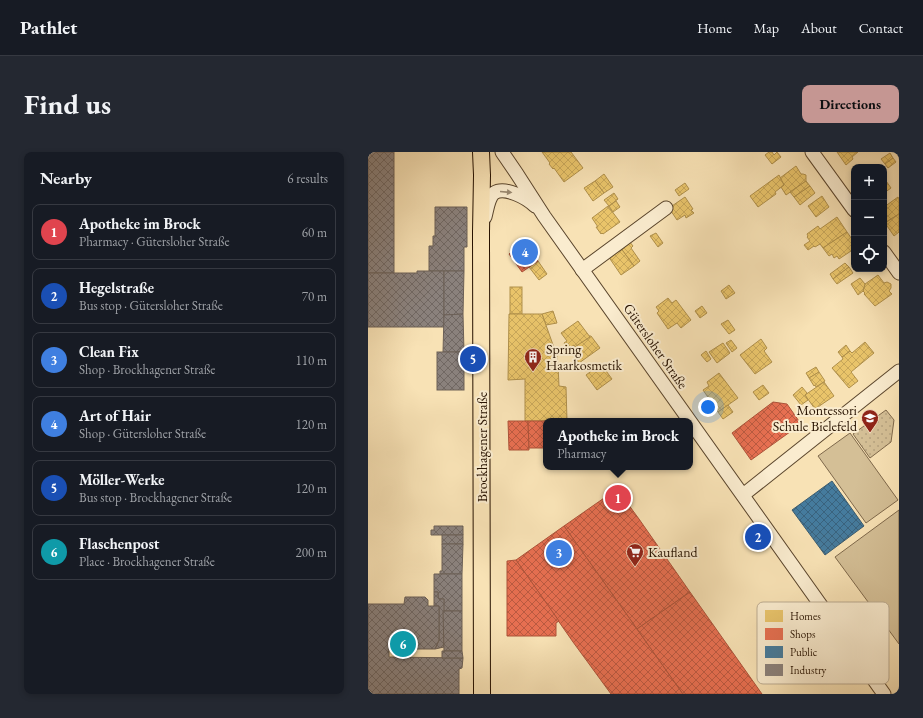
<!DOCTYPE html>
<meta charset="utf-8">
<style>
:root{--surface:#171b24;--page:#242831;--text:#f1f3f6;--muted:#9ea1a6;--line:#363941;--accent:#c59692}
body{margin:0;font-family:"EB Garamond",serif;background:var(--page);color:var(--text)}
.controls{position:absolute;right:12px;top:12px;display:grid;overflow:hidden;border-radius:8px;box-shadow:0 2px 6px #0003}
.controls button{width:36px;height:36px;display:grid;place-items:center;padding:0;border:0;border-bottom:1px solid var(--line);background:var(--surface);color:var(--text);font:20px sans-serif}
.you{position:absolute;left:340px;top:255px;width:14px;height:14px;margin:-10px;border:3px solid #fff;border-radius:50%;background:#1a73e8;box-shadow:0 0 0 6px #1a73e833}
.badge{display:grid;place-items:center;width:26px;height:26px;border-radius:50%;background:var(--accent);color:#fff;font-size:13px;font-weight:700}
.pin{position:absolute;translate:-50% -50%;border:2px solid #fff;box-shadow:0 1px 4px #0006}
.popup{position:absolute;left:175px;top:266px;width:150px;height:52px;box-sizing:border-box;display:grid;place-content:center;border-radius:8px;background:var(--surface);filter:drop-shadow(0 1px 3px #0005);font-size:13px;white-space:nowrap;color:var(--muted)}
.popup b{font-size:15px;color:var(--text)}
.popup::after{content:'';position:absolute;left:50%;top:100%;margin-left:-8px;border:8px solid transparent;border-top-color:var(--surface)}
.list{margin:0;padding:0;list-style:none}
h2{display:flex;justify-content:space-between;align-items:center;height:52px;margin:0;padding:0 16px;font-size:17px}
h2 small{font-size:13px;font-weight:400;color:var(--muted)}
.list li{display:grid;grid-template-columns:26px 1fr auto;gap:12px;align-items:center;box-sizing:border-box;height:56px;margin:0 8px 8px;padding:0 8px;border:1px solid var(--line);border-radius:8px}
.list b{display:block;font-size:15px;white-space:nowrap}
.list p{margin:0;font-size:13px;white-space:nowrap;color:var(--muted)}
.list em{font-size:13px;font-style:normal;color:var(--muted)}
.icon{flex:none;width:22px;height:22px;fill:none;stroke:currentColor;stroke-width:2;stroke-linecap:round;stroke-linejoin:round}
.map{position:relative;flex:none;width:531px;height:542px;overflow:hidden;border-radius:8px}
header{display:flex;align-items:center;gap:24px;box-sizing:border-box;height:56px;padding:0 20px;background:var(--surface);border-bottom:1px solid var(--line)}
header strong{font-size:19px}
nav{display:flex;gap:22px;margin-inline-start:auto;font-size:14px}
.intro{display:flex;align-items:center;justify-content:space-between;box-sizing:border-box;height:96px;padding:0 24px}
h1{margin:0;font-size:28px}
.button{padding:10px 18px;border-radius:8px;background:var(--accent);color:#111;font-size:14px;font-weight:700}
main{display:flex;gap:24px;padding:0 24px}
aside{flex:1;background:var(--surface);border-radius:8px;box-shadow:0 2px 6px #0003}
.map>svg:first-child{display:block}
.grass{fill:url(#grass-dots);stroke:#7e684b}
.garden{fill:#d4bf96;stroke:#7e684b}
.homes{fill:url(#homes-cross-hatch);stroke:#af8f4a}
.shops{fill:url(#shops-cross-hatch);stroke:#ad5339}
.public{fill:url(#public-cross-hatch);stroke:#3c5c6e}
.industry{fill:url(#industry-cross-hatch);stroke:#6c6057}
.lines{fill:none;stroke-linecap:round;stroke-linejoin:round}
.minor-casing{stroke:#5b462d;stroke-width:15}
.major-casing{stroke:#271200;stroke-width:18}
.minor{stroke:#faeccf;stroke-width:13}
.major{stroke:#f8e2b5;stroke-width:16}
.oneway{fill:#9b8a72}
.labels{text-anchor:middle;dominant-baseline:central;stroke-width:4;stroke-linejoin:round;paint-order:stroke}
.street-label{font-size:14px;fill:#271200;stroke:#faeccf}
.poi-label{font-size:14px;fill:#271200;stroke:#faeccf;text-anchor:start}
.key{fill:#faeccf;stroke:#bbab91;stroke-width:1}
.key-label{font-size:11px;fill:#271200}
</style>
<header>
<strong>Pathlet</strong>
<nav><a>Home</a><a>Map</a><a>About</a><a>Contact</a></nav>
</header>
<div class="intro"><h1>Find us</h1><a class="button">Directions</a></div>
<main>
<aside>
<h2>Nearby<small>6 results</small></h2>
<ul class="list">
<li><span class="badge" style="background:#e0444e">1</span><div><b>Apotheke im Brock</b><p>Pharmacy · Gütersloher Straße</p></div><em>60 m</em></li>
<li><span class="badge" style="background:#1a4fb4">2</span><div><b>Hegelstraße</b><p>Bus stop · Gütersloher Straße</p></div><em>70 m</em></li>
<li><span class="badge" style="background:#3f7fe0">3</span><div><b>Clean Fix</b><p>Shop · Brockhagener Straße</p></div><em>110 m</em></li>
<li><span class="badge" style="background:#3f7fe0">4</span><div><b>Art of Hair</b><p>Shop · Gütersloher Straße</p></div><em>120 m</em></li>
<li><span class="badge" style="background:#1a4fb4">5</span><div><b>Möller-Werke</b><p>Bus stop · Brockhagener Straße</p></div><em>120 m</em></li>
<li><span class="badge" style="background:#0f9aa8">6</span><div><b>Flaschenpost</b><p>Place · Brockhagener Straße</p></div><em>200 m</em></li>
</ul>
</aside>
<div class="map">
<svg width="531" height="542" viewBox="0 0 531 542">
<defs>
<pattern id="grass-dots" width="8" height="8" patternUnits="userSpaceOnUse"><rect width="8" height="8" fill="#d4bf96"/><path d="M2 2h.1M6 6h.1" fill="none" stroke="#b6a380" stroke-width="1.8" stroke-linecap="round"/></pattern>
<pattern id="homes-cross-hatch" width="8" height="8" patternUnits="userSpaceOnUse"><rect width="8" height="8" fill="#e9c46a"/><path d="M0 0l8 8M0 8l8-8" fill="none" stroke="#c8a75a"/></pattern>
<pattern id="shops-cross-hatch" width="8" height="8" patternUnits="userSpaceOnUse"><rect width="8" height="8" fill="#e76f51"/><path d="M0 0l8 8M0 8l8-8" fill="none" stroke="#bb5a41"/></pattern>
<pattern id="public-cross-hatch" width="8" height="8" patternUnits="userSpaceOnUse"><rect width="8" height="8" fill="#457b9d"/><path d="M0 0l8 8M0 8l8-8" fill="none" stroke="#3a637e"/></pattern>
<pattern id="industry-cross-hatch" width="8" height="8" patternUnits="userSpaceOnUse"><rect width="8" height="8" fill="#8a817c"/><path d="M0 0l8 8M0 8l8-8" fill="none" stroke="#716863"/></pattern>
</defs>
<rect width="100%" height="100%" fill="#f8e2b5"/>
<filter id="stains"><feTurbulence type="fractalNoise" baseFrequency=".005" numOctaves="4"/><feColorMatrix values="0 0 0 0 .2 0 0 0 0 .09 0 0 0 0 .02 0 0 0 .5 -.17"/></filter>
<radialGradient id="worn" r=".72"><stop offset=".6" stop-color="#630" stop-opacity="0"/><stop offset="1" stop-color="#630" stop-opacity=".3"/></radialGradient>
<path class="grass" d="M518,258L526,268L523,290L502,306L485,282Z"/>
<g class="garden">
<path d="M482,281L530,348L498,371L450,304Z"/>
<path d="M531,358V492L467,405Z"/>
</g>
<g class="homes">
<path d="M174,0H203L215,16L196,30L186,16L185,17L181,12L182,11Z"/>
<path d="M401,0H404L406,3L409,0L413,5L404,12L397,3Z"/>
<path d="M469,0H490L484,5L485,7L478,13Z"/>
<path d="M522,1L525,6L517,12L513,7Z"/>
<path d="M525,6L528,10L520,16L517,12Z"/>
<path d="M428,14L433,22H435L438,23V29L418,43L413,35L416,33L412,26Z"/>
<path d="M236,22L245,35L236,41L227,29Z"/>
<path d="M411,23L416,33L407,40L408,42L390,55L382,44Z"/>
<path d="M516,26L523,36L516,41Z"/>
<path d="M227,29L236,41L225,49L216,36Z"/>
<path d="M438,29L442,34L426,45L422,40Z"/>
<path d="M317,31L321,37L311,44L307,38Z"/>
<path d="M442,34L447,41L432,53L426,45Z"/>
<path d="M246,41L250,47L241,54L236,48Z"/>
<path d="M454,44L461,55L448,65L440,54Z"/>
<path d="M317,45L325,57L323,58L326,61L318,66L317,63L309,68L301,56Z"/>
<path d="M530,45L531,47V62L518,70L516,67V55Z"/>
<path d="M248,49L252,55L245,60L241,54Z"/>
<path d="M240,54L252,70L235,82L234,81L233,82L228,75H230L224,66Z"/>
<path d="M531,62V80L526,84L517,71Z"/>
<path d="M469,65L479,80L455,96L452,92L447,95L446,94L440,98L436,93L442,89L439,85L440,84L439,82L450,74L452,77Z"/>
<path d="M479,80L486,90V97L471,107L469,104L466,106L464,102L461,104L455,96Z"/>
<path d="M288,81L295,91L290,95L282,84Z"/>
<path d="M261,89L265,94L263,96L272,109L266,114L252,95Z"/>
<path d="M252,95L266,114L253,123L240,104Z"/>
<path d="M170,109L179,122L171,128L161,115Z"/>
<path d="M477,111L481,115L465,127L462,122Z"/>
<path d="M481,115L485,121L469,132L465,127Z"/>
<path d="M510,123L516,131L519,130L523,132V136L521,139L524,142L507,154L496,142L497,141L495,139L497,132Z"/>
<path d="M492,126L497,132L495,139L490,143L483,132Z"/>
<path d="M361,133L367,141L358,147L353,139Z"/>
<rect x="142" y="135" width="12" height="27"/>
<path d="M300,146L304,151L308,148L323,168L313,176L309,171L300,177L289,161L291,159L288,155Z"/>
<path d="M334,154L339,161L332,166L327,159Z"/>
<path d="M185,159L189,171L178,173L174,162Z"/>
<path d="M141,162H174L189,204L190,213L191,234L198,235L199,269H178V289H177V269H157V227L140,228Z"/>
<path d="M360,168L367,178L361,182L353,172Z"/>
<path d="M210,169L222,185L207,196L206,193L200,197L196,191L199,189L193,181Z"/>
<path d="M221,184H223L232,196L211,211L202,198L222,185Z"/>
<path d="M393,187L399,196L396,199L404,210L387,222L372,203Z"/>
<path d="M363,188L369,196L364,200L358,191Z"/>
<path d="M497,190L506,201L483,220L490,229L481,236L464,216L475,207L474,205L482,199L484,201Z"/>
<path d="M355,191L362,201L349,211L341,200Z"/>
<path d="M478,193L482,199L474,205L470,200Z"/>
<path d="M338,199L343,207L339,210L333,203Z"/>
<path d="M233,212L244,227L229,238L218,223Z"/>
<path d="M448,215L451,220L441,226L438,221Z"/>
<path d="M451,220L457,229L448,235L447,233L446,234L441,226Z"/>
<path d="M351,221L370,246L350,260L335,238L341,234L339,230Z"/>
<path d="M456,230L466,244L447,257L437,243Z"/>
<path d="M395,233L401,241L391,248L385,240Z"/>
<path d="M434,235L439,241L437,243L440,248L433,253L425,243Z"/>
<path d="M360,253L365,260L355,267L350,260Z"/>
</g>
<g class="shops">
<path d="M156,90L170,109L154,120L141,102Z"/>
<path d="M405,250L419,252L433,272L383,308L364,281Z"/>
<path d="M140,269H160L161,298H141Z"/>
<path d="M160,269H177V296H161Z"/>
<path d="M249,337L271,367L322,440L269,477L196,374Z"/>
<path d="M196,374L269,477L315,542H243L205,490L148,408Z"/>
<path d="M148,408L191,469L188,471V484H139V409Z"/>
<path d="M322,440L394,542H315L269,477Z"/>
</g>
<path class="public" d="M464,329L496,374L457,403L424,358Z"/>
<g class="industry">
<rect x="0" y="0" width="26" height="121"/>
<path d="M67,55H99V95H96V119H61V94H65V84H67Z"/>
<path d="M49,119H76V175H0V121H49Z"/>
<path d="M76,119H96L95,162L76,163Z"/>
<path d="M95,162L96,200H75L76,163Z"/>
<rect x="69" y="200" width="27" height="38"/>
<path d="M66,374H95V383H63V378H66Z"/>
<rect x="74" y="383" width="21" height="9"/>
<path d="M74,392H95L94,422H72V419H74Z"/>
<path d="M66,422H94V459H75L76,447H71L70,445V440H66Z"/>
<path d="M66,440H70V445L71,447H76V495L67,497L71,488V454H66Z"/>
<path d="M37,445H57L60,448V454H71V488L67,497H21V505L95,506L94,516L91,517V542H0V452H36Z"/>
<path d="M75,459H94V499H76Z"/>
<path d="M74,499H94L95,506H74Z"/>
</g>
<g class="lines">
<g class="minor-casing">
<g id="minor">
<path d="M134,0L149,22L176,64L516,542"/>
<path d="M444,0L486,58"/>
<path d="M117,65C119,58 120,46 126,41C137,34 159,46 167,54"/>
<path d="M516,100L531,121"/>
<path d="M214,118L298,56"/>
<path d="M375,343L531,219"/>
</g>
</g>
<g class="major-casing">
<path id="major" d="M113,0L114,23L113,80L114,542"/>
</g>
<use href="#minor" class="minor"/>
<use href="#major" class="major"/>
</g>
<defs><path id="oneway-solid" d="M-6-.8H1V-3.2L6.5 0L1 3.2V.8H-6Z"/></defs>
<use class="oneway" href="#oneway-solid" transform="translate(138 40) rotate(5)"/>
<defs>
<g id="building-pin" transform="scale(0.9)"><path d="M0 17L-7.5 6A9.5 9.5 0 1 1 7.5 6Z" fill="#8f2418" stroke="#faeccf"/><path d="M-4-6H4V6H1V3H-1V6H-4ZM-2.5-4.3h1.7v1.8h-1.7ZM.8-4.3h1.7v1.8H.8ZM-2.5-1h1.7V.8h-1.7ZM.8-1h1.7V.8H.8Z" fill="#fff"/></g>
<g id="school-pin" transform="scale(0.9)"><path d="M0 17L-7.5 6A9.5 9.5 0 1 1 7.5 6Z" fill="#8f2418" stroke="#faeccf"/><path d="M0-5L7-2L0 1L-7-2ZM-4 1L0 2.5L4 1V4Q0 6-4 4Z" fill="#fff"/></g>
<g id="supermarket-pin" transform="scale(0.9)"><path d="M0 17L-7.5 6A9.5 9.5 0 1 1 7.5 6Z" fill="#8f2418" stroke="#faeccf"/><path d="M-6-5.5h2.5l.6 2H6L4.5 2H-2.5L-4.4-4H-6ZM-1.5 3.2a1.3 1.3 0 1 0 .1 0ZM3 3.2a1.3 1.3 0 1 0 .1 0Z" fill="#fff"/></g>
</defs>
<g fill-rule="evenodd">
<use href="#building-pin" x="165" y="205"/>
<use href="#school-pin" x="502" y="266"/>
<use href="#supermarket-pin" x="267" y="400"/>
</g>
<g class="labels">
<g class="street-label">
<text transform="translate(288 194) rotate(55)">Gütersloher Straße</text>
<text transform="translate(114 295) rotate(-90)">Brockhagener Straße</text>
</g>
<g class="poi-label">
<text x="178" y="197">Spring<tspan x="178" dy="16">Haarkosmetik</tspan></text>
<text x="489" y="258" text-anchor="end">Montessori<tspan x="489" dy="16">Schule Bielefeld</tspan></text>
<text x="280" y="400">Kaufland</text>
</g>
</g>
<rect x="389" y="450" width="132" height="82" rx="6" class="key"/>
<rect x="397" y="458" width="18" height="12" fill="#e9c46a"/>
<rect x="397" y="476" width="18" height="12" fill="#e76f51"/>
<rect x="397" y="494" width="18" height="12" fill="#457b9d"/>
<rect x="397" y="512" width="18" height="12" fill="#8a817c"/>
<g class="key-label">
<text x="422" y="468">Homes</text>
<text x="422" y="486">Shops</text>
<text x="422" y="504">Public</text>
<text x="422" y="522">Industry</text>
</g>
<rect width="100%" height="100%" filter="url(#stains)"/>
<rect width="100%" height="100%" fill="url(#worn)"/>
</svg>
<div class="controls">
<button>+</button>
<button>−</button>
<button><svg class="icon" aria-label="locate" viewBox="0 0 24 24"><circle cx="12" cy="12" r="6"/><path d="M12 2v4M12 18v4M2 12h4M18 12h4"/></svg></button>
</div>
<div class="you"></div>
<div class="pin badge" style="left:250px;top:346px;background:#e0444e">1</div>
<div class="popup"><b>Apotheke im Brock</b>Pharmacy</div>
<div class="pin badge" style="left:390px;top:385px;background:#1a4fb4">2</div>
<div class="pin badge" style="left:191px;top:401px;background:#3f7fe0">3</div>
<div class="pin badge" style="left:157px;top:100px;background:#3f7fe0">4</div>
<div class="pin badge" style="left:105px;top:207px;background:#1a4fb4">5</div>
<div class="pin badge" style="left:35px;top:492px;background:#0f9aa8">6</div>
</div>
</main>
